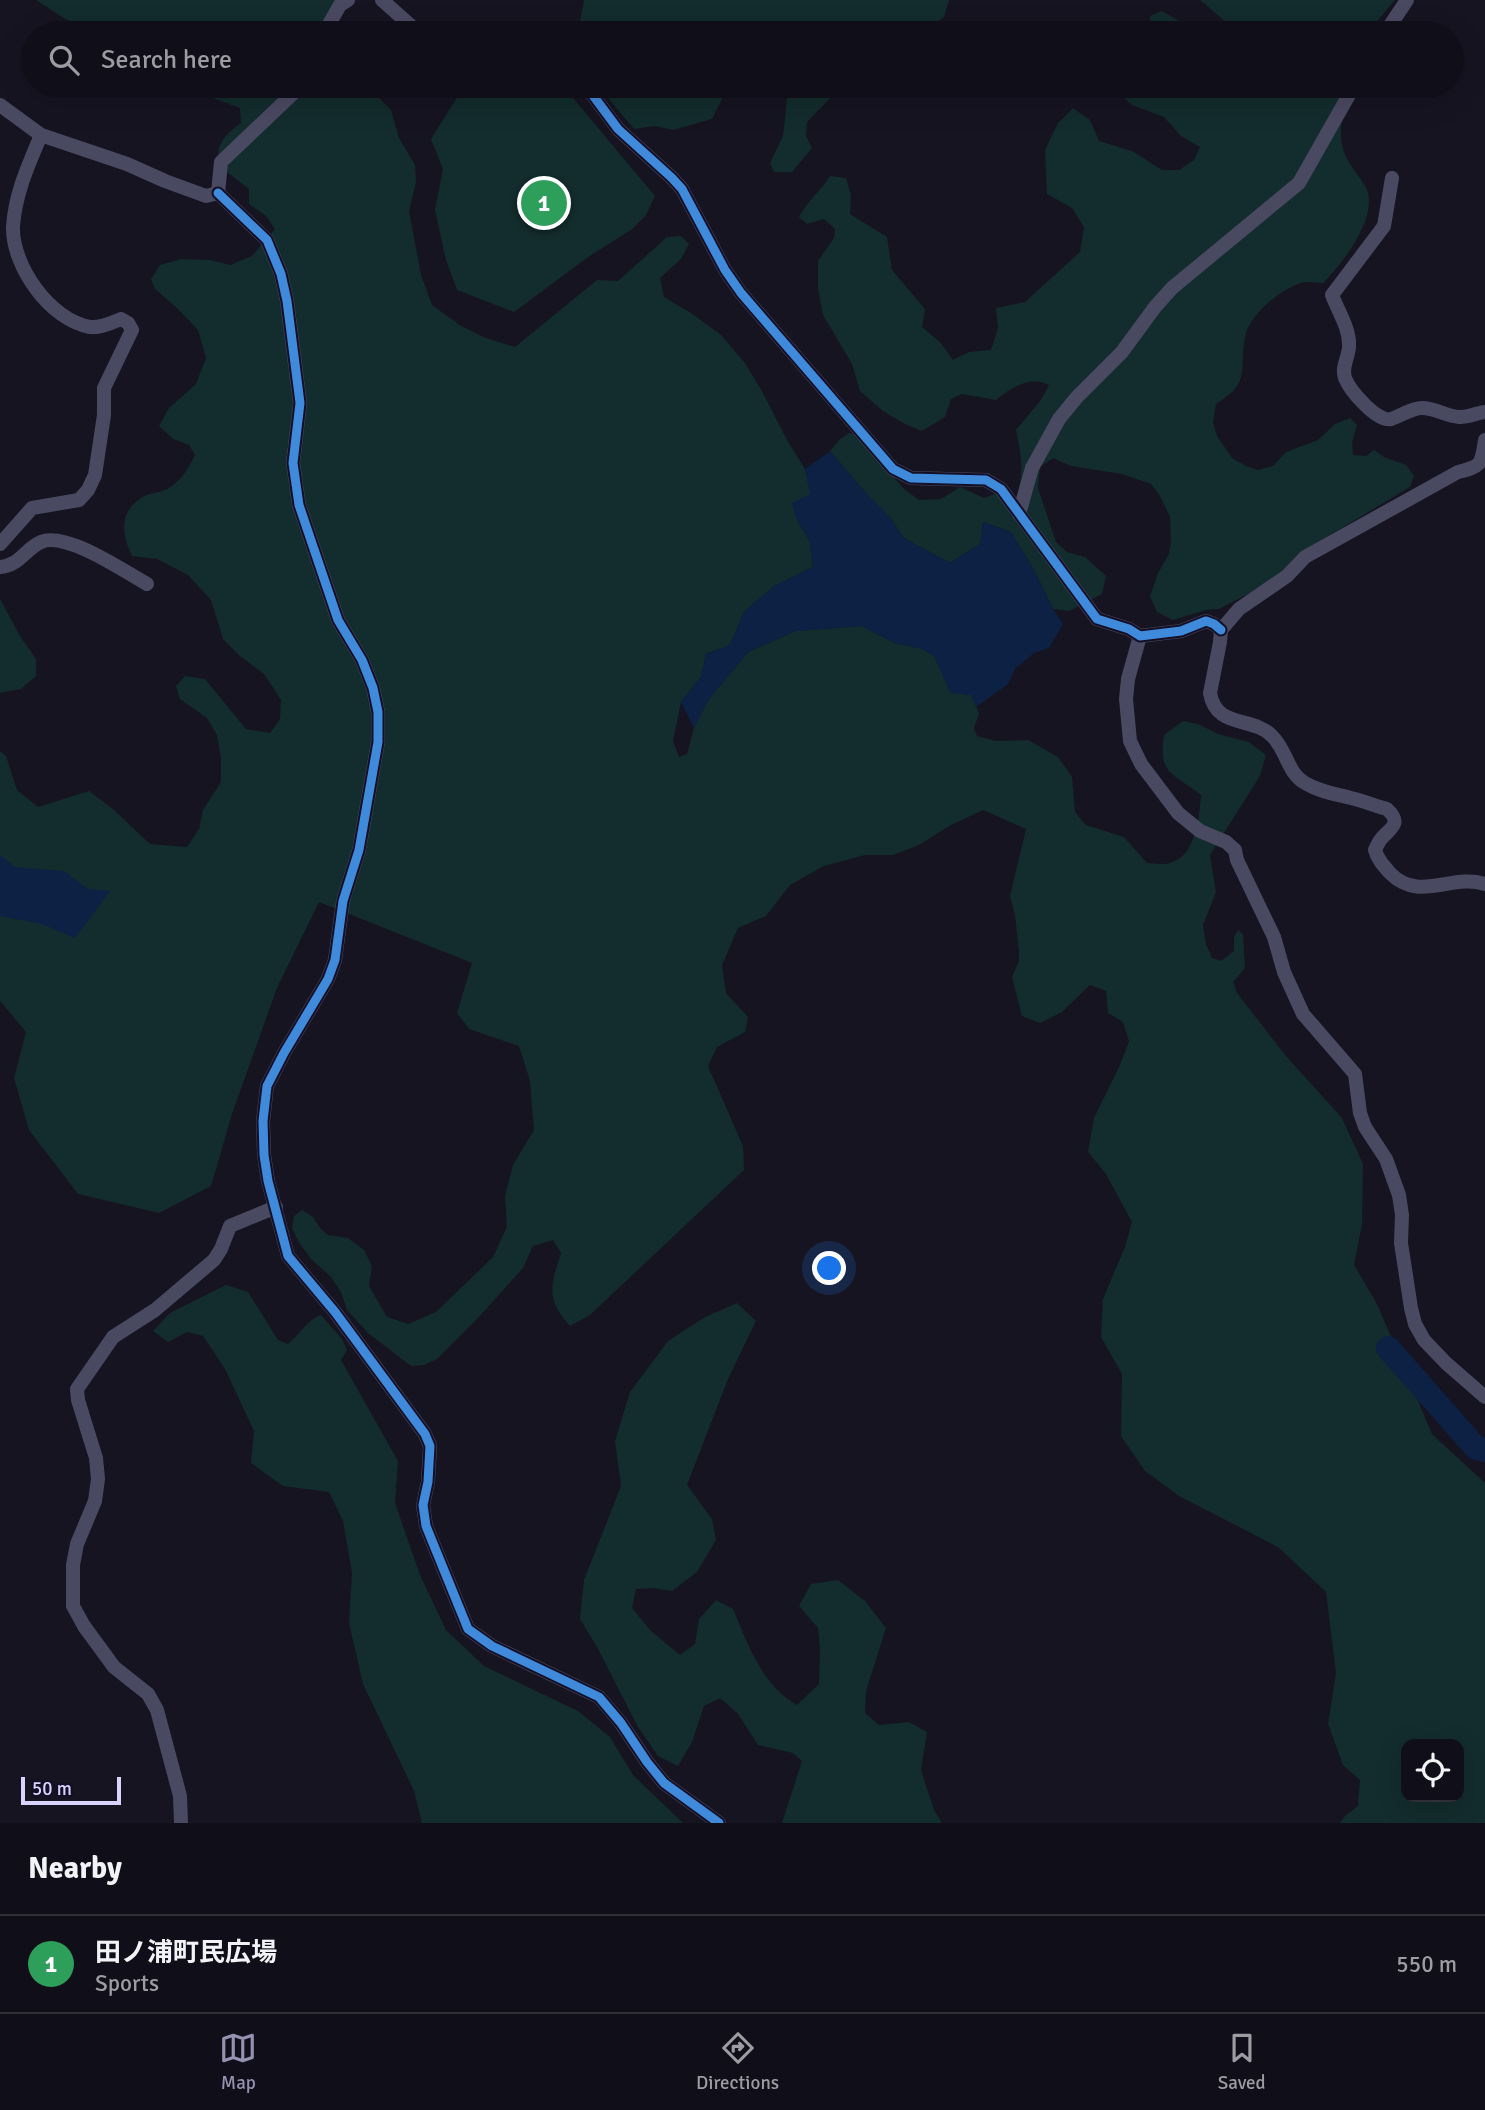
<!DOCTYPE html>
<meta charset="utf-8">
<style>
:root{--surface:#100f19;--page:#1e1d26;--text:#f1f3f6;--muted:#9c9ca2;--line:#302f38;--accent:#9591b1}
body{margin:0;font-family:Signika,"Noto Sans JP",sans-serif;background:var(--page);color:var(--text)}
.controls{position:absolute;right:21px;bottom:21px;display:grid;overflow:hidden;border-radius:14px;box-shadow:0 7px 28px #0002}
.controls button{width:63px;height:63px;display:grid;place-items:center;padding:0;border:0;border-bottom:2px solid var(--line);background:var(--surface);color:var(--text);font:35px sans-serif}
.scale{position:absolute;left:21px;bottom:18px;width:100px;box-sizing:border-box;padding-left:7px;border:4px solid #d9d4ff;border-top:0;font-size:19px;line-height:24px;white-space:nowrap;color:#d9d4ff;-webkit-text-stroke:5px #130f26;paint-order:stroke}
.you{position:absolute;left:830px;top:1269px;width:24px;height:24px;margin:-18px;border:5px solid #fff;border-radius:50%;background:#1a73e8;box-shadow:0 0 0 10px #1a73e833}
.badge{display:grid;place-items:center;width:46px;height:46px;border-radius:50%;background:var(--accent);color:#fff;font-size:23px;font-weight:700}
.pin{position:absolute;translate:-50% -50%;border:4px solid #fff;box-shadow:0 2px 7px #0006}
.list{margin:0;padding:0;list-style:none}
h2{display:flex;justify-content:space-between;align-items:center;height:91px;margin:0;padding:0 28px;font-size:30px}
h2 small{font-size:23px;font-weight:400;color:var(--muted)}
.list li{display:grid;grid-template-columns:46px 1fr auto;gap:21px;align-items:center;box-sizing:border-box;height:98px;padding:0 28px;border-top:2px solid var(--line)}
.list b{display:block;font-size:26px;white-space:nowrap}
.list p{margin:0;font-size:23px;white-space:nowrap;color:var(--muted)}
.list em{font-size:23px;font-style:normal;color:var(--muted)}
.icon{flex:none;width:38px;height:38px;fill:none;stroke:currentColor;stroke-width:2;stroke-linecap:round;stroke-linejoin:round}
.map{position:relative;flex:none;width:1485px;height:1823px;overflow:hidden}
.search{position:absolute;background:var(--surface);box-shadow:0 7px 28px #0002;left:21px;right:21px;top:21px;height:77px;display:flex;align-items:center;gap:18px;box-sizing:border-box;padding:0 24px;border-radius:38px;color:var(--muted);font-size:26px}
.sheet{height:189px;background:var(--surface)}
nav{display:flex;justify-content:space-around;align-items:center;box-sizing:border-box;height:98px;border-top:2px solid var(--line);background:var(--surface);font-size:19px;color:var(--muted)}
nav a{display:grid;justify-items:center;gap:4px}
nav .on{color:var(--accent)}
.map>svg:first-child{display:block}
.green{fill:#132c2d;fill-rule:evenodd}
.water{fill:#0d2144}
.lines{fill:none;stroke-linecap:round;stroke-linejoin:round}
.river{stroke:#0d2144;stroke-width:24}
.minor{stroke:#4a4962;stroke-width:14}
.cycleway-casing{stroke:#130f26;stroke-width:13}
.cycleway{stroke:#408adc;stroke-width:9}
</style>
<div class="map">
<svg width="1485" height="1823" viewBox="0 0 1485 1823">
<rect width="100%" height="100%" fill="#161421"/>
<g class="green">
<path d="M36,0H338L321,33H95L62,17Z"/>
<path d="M584,0H949L944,17L922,33H578Z"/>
<path d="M1200,0H1395L1367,33H1239Z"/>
<path d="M1162,11L1200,33H1151L1150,16Z"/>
<path d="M190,86H324L328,88L339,86H359L374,93L391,110L399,138L415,165L416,182L409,211L421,275L432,305L461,326L486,338L515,347L597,280L618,281L667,237L681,236L689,244L681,259L660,278L664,297L691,313L721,335L745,363L763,393L787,440L805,469L811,494L796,518L810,542L813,567L774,586L744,612L730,645L706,654L701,677L681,702L673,741L679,757L687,754L694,728L708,700L748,652L795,631L862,626L895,643L923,649L934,656L951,692L972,695L979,714L974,728L977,736L996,741L1028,740L1058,757L1072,777L1075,812L1086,825L1124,837L1147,863C1154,863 1163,865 1170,863C1196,856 1199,818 1201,795C1173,773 1158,775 1164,735L1183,721L1198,724L1218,734L1249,742L1266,755L1260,776L1210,855L1216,892L1203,925L1206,944L1212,958L1221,961L1234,951V937L1238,930L1243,934L1245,968L1233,982L1237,993L1286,1056L1342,1118L1363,1164L1362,1224L1354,1265L1377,1304L1432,1434L1485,1483V1823H1340L1345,1816L1358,1806L1360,1780L1343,1765L1328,1724L1336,1673L1326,1592L1278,1547L1179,1496L1145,1471L1121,1436L1122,1374L1101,1337L1103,1299L1125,1247L1132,1222L1106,1174L1088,1152L1094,1118L1120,1065L1129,1041L1123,1022L1108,1013L1106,991L1090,985L1062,1012L1040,1023L1022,1016L1012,977L1019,961V951L1015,915L1010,896L1026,829L983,810L951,825L919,845L893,855H865L824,866L790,885L766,916L738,928L722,965L726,993L748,1017L745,1032L717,1047L708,1066L743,1146L744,1170L590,1315L570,1326C545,1299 551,1285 561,1253L553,1240L533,1246L523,1268L478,1318L437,1359L424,1365L411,1366L368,1333L347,1310L341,1292L331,1277L311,1259L298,1241L292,1228L294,1216L302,1210L313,1217L320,1228L328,1235L348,1238L364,1250L372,1266L369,1286L387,1317L408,1324L436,1312L493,1257L507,1227L505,1196L513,1165L534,1130L530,1081L519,1046L469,1029L457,1013L472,963L319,902L277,988L232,1114L211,1186L159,1213L78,1194L29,1130L14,1078L26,1032L0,1001V751L6,756L17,790L38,807L89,791L114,810L150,844L187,847L199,829L203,810L221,782V759L217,735L207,718L180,699L176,686L185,676L205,679L246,729L270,733L280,719L281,700L264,674L240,656L223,639L211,600L188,575L157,559L132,556C122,535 118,513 141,498C148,493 159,493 167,489C180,483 189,467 195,455L189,445L173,439L159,426L169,408L196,384L206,358L198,330L177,308L155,289L151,279L160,265L181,259L210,260L230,265L252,256L275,229L266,216L249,204V189L219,166C215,144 225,135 241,123L240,108L205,95ZM1406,1744H1459V1797H1406Z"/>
<path d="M472,86H563L655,196L646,215L631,230L591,255L514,312L457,290L446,260L435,210L443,169L431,139L460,93Z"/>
<path d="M598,86H732L725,93L712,119L673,130L655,126L634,129Z"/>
<path d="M786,86H842L807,122L806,136L812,148L792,172H774L770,163L783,136L787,99Z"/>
<path d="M1111,86H1345C1344,99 1339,135 1342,145C1346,163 1358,173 1366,188C1380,216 1342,264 1323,283C1316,283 1308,281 1301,283C1280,290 1253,312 1246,333C1242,348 1244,363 1241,377C1238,390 1226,397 1216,404L1213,422L1217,436L1232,458L1246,466L1258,470L1273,466L1286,452L1318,440L1335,424L1350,418L1357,425L1352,442L1353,455L1366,456L1374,450L1384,457L1406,465L1414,476L1410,487L1302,552L1283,572L1270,583L1219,609L1206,610L1173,620L1157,612L1150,596L1158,573L1169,554L1171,541L1170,517L1160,496L1151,484L1122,474L1071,466L1053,458L1040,467L1038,488L1056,542L1067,552L1085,557L1106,576L1102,594L1069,611L1053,609L1034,570L1011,532L983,522L980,544L950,563L904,538L888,515L864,491L830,451L839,440L849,433L857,435L903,488L919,500L941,499L960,487L984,498L995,494L1005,498L1016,499C1024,471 1022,458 1016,430L1041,400L1049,385C1031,375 1010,388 996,400L962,394L951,399L945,417L922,431L905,424L883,411L860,391L852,364L823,315L818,289V261L834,238L835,229L824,219L807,224L799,217C807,202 820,191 830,176L846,178L851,195L850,214L887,237L892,270L925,309L922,327L940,342L953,360L969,352L991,350L998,328L996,308L1025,302L1080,252L1084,227L1072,208L1047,194L1045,150L1058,123L1073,108L1090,120L1099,141L1132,151L1162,170H1179L1194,160L1200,147L1181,136L1164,117L1132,105Z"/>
<path d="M0,599L20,636L36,659V676L21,689L0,693Z"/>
<path d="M226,1285L248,1292L278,1340L288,1344C300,1334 307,1320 321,1315L342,1339L347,1350L341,1360L398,1461L395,1503L420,1575L446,1630L484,1666L578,1711L610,1737L633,1775L683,1823H422L414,1791L363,1684L349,1623L352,1573L343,1521L329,1492L283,1486L251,1463L254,1431L225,1369L203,1336L187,1332L168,1342L153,1331L170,1313Z"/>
<path d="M737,1303L756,1321L728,1379L687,1485L712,1519L716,1540L697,1572L672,1591L653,1588L636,1589L632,1608L651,1631L680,1655L695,1644L699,1619L716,1600L733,1609C748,1645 762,1685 797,1705L819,1684L820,1648L818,1628L799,1606L811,1584L838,1580L865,1601L886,1628L866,1691L865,1713L879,1725L909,1722L927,1732L921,1770L934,1810L942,1823H782L802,1761L793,1753L758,1745L738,1714L720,1698L704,1706L692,1742L678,1766L658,1756L638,1727L597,1647L580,1619L584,1580L621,1486L615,1441L630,1392L668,1341L705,1317Z"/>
</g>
<g class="water">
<path d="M830,451L864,491L888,515L904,538L950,563L980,544L983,522L1011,532L1034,570L1053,609L1063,624L1049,648L1034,653L1015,669L1008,684L976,707L971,695L951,693L934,656L922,649L895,643L862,626L795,631L748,652L708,700L694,728L681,702L701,677L706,654L730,645L744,612L774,586L813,567L810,542L796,518L792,503L810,494L805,469Z"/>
<path d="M0,855L15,867L64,871L88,889L110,891L75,938L42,924L0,916Z"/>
</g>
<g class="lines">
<path class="river" d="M1388,1348L1476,1448L1485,1450"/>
<g class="minor">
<path d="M382,0L419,33"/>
<path d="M324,33L340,5L348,0"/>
<path d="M1385,33L1407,0"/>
<path d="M586,86L618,129L672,178L682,189L725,270L741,293L893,469L911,478L986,480L1001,489L1097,619L1129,629L1140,636L1181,631L1206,621L1214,624L1221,630"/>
<path d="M0,105L41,135L127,164L165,181L206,196L218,193"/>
<path d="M1392,178L1384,226L1332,295C1338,311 1350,329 1349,346C1349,357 1341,366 1345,378C1350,391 1378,423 1391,419C1401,416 1411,408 1422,408C1435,408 1446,416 1459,417C1467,418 1476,413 1485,412"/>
<path d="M218,193L267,240L281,274L287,301L300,403L293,463L299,505L338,620L362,660L373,688L378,712V742L359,850L343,901L335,960L328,979L284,1053L267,1086L263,1121L264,1155L268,1181L288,1256L335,1312L425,1434L430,1446L428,1482L423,1505L426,1526L468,1629L492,1646L599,1697L621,1723L647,1762L664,1783L719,1823"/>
<path d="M218,193L221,162L301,86"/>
<path d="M1485,440C1481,464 1483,466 1458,472L1305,557L1287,576L1239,609L1221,630L1220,642L1210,693C1216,729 1253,716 1272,736C1287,750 1287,773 1305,783C1320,792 1336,794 1351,798C1364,801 1375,806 1387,809C1403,824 1390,828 1381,839C1379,841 1376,848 1375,850C1378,860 1383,865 1390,873C1419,903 1452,873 1485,884"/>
<path d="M1019,514L1032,468L1059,419L1077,397L1122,352L1155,307L1172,288L1299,183L1354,86"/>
<path d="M0,544L32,508L79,500L88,490L95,475L104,415V388L132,330L128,323L121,319C111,323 101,328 90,327C50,320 12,266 13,227C15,194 28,166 41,135"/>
<path d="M0,567C19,566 25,549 41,542C66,531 125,572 147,584"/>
<path d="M1140,636L1128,679L1126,699L1130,741L1141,764L1178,813L1200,831L1226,842L1235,850L1237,860L1274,937L1284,972L1303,1014L1355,1074L1360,1113L1365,1127L1386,1159L1399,1195L1402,1215L1401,1243L1411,1308L1415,1324L1424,1340L1446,1363L1485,1397"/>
<path d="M181,1823L180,1796L157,1710L148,1694L114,1667L84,1626L73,1606V1565L77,1544L95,1501L98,1479L96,1458L78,1400L77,1389L113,1337L155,1310L214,1260L221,1249L230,1226L276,1207"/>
</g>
<g class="cycleway-casing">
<g id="cycleway">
<path d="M586,86L618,129L672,178L682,189L725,270L741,293L893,469L911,478L986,480L1001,489L1097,619L1129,629L1140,636L1181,631L1206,621L1214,624L1221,630"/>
<path d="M218,193L267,240L281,274L287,301L300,403L293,463L299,505L338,620L362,660L373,688L378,712V742L359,850L343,901L335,960L328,979L284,1053L267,1086L263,1121L264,1155L268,1181L288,1256L335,1312L425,1434L430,1446L428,1482L423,1505L426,1526L468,1629L492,1646L599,1697L621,1723L647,1762L664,1783L719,1823"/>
</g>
</g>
<use href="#cycleway" class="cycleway"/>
</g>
</svg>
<div class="controls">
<button><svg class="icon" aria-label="locate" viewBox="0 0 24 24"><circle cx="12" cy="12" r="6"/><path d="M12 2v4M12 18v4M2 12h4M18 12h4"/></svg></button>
</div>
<div class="scale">50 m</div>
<div class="you"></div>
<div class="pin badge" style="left:544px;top:203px;background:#2e9e5b">1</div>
<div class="search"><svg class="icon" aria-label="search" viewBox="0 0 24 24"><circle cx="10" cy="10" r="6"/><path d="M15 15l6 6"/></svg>Search here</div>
</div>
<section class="sheet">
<h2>Nearby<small></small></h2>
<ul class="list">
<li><span class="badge" style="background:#2e9e5b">1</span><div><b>田ノ浦町民広場</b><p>Sports</p></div><em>550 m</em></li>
</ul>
</section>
<nav>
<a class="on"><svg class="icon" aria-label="map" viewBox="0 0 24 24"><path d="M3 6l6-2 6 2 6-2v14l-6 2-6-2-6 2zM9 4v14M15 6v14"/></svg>Map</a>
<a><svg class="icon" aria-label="directions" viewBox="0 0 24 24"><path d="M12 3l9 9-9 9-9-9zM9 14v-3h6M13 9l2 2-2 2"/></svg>Directions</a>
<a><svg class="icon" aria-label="saved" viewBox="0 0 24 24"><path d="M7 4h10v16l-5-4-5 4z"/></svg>Saved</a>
</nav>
